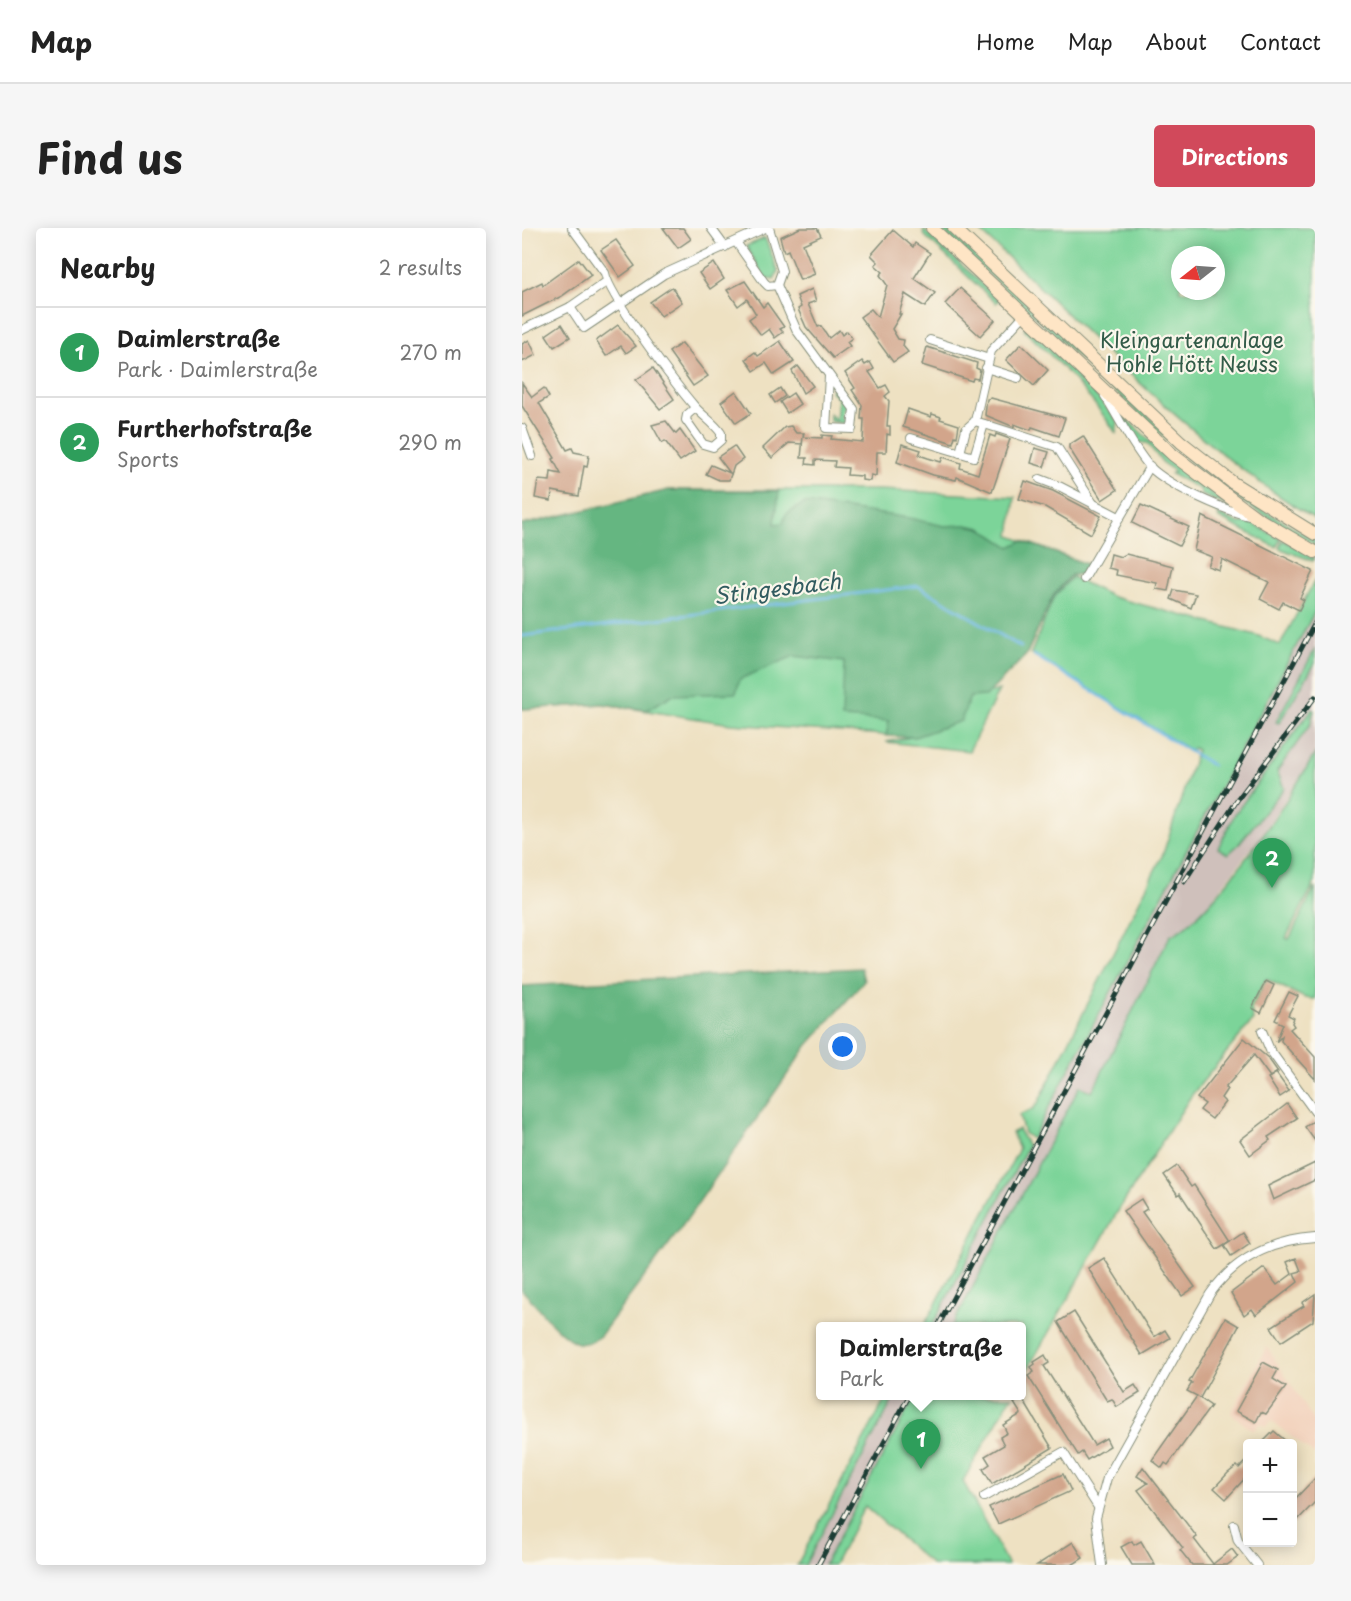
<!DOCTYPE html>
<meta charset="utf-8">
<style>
:root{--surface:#fff;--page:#f6f6f6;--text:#222;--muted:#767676;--line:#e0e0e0;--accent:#d1495b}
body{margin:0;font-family:"Playpen Sans",sans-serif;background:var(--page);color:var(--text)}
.controls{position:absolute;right:18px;bottom:18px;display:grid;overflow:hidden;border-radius:6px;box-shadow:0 3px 15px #0003}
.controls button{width:54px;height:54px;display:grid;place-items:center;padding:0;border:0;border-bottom:2px solid var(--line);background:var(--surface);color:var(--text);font:30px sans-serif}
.compass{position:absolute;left:649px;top:18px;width:54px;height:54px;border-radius:50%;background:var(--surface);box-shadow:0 3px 15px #0003;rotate:253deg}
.you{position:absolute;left:321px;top:819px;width:21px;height:21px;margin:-15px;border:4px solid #fff;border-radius:50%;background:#1a73e8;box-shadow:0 0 0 9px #1a73e833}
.badge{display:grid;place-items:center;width:39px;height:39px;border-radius:50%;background:var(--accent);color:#fff;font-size:20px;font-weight:700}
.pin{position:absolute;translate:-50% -50px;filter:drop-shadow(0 2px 3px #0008)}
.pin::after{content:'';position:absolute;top:32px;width:21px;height:18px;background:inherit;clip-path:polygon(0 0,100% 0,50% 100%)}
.popup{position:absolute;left:294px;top:1094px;width:210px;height:78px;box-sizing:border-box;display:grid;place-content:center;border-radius:6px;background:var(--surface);filter:drop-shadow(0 2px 4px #0005);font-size:20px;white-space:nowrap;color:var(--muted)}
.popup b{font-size:22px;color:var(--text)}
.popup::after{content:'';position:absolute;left:50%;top:100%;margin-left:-12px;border:12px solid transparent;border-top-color:var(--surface)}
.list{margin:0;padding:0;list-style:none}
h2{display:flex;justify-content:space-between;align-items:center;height:78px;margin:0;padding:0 24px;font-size:26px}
h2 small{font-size:20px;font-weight:400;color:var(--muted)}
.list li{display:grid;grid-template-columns:39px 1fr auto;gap:18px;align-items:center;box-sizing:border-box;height:90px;padding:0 24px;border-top:2px solid var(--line)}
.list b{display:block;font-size:22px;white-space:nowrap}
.list p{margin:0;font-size:20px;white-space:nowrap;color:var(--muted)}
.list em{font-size:20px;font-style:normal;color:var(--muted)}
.map{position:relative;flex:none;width:793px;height:1337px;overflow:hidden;border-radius:6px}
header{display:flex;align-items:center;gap:36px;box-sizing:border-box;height:84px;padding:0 30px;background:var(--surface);border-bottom:2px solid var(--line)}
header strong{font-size:28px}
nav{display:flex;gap:33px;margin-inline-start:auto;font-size:21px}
.intro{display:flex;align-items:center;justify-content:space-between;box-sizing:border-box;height:144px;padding:0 36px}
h1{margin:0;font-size:42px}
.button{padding:15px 27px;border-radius:6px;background:var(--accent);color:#fff;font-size:21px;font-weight:700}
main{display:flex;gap:36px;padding:0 36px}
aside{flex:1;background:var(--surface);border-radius:6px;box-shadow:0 3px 15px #0003}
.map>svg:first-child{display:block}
.built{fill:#f3d4bf}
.industrial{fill:#cfc0bb}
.green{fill:#7cd499;stroke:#4e8866;stroke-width:1.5;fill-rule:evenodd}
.forest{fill:#65b681;stroke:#427a5a;stroke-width:1.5}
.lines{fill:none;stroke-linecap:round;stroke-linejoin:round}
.stream{stroke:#6ab8e4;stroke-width:3}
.building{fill:#d2a58b}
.street-casing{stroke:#868f7b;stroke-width:10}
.secondary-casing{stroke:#868f7b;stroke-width:14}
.street{stroke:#fff;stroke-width:8}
.secondary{stroke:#fee5c5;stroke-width:12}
.rail-casing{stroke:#1f3d34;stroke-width:5}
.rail{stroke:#fbf7ec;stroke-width:3;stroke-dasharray:9;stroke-linecap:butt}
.labels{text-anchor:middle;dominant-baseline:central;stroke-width:4.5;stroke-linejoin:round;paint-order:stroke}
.park-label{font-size:21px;fill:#325b48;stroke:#fbf7ec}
.water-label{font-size:22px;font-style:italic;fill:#325c60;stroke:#fbf7ec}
</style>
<header>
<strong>Map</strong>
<nav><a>Home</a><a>Map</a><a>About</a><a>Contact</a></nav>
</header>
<div class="intro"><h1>Find us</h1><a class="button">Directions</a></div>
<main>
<aside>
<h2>Nearby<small>2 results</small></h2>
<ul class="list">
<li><span class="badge" style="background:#2e9e5b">1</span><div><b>Daimlerstraße</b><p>Park · Daimlerstraße</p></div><em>270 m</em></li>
<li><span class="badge" style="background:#2e9e5b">2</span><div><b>Furtherhofstraße</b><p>Sports</p></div><em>290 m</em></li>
</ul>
</aside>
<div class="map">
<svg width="793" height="1337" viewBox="0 0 793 1337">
<rect width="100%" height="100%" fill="#fbf7ec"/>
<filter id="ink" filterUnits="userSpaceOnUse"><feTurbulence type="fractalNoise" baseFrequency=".0167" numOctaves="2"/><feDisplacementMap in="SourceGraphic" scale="12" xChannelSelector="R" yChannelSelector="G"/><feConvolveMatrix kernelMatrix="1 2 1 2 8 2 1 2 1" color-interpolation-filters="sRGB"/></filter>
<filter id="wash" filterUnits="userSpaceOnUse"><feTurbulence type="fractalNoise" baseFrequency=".008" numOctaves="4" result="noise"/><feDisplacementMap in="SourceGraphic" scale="24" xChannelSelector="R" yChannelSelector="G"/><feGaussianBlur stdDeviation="1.35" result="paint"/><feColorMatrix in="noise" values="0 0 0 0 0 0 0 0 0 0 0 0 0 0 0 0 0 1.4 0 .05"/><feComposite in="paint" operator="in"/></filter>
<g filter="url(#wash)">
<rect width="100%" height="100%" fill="#eee1c2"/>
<path class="built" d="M745,1119L793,1194V1227L749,1193L743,1199L738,1195L731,1203L709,1185Z"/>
<g class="industrial">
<path d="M793,383V526L742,604L681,683L658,703L648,708L570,864L558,858L430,1098H410Z"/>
<path d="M373,1168H393L302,1337H283Z"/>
</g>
<g class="green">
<path d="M417,0H422L475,45L680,239L731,276L793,312V317L730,280L678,242Z"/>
<path d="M455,0H793V291C664,213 565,101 455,0ZM658,27H694V63H658Z"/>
<path d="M402,2L477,72L474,75L401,6Z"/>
<path d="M243,10L256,43L252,52L243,50L224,18Z"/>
<path d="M505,99C538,129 569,159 596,194L594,205C567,165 537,134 502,102Z"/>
<path d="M311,160L327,180H321L320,191L327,192L325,196L308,193V186L314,192L316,170L309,163Z"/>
<path d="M597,184L645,229L706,278L680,267L678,261L649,246L653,243L642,236L625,215L616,214Z"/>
<path d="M147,262H358L493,269L488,308L567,337L563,346L549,347L531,368L504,427L465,466L477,462L447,523L364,514L389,509L209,496L81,476L0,481V297Z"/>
<path d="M696,286L717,295L728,294L759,311L754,319L697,290Z"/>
<path d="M761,312L792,330L791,333L757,320Z"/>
<path d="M550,349L591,369L734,407L758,417L793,352V383L510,911L502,905L497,887L511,881L516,875L641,626L675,522L671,520L669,523L509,425L532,369Z"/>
<path d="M793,421V435L757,495L754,494Z"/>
<path d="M790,481L792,482L788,497L755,543L762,560L715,618L706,626L696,620L713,586Z"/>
<path d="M793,526V654L764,710L767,711L793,659V771L783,770L744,751L729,781L731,792L669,868L596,983L500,1151V1098H430L558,858L570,864L648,708C692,688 767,570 793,526Z"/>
<path d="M496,901L506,918L410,1098H402L497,921L490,905Z"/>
<path d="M365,1168H373L283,1337H275Z"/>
<path d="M393,1168H490L441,1253L486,1337H410L343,1278L312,1337H302Z"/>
</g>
<g class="forest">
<path d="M147,262L257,263L253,296L261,295L264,286L283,275L387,290L422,298L444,297L459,300L488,319L500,313L567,337L563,346L549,347L531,368L504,427L464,468L448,469L439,493L393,509L364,508L367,493L320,490L322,434L272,428L218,451L214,465L150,467L125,482L81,476L0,481V297Z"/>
<path d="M339,740L342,753L285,818L156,1004L78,1108C71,1113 64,1117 56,1115C38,1110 13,1075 0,1062V758Z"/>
</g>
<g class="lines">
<g class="stream">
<path d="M0,408L396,358L499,419"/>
<path d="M512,427L690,537"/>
</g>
</g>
<g id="blocks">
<g class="building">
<path d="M141,0H161L169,11L156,20Z"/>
<path d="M278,0H295L299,8L281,16L293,46L278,52L266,22L262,24L258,9Z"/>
<path d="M371,2L391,19L393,15L408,25L392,50L413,65L403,79L383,66L377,86H379L370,101L376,111L382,112L381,118L386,124L371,134L338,89L349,81L356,89L365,57L358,47L361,44L353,37L356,34L349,27Z"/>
<path d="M94,12L113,38L98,49L79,22Z"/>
<path d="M57,31L69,47L40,68L0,88V64L20,54L21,57Z"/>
<path d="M192,35L202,51L188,61L177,45Z"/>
<path d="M223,53L241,79L245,75L262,99L258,101L261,104L253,110L247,101L239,107L227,91L234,86L225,71L216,78L205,62Z"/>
<path d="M150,59L160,74L139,88L128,74Z"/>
<path d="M438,60L473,92L458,108L423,76Z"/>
<path d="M290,61L294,73L286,76L296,99L299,98L307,110L317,102L320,107L325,103L330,110L325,114L328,118L311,130L284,99L276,81L279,79L275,68Z"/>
<path d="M40,96L48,109L32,119L24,107Z"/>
<path d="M96,97L114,118L104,125L99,118L84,128L74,113Z"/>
<path d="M7,112L14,127L0,134V116Z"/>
<path d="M258,113L272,134L252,147L244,135L232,143L224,131L233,124L236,128Z"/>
<path d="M160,115L186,148L171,158L147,124Z"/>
<path d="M499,116L526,142L512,158L484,132Z"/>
<path d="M405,119L455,135L454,140L458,142L456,151L451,150L450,153L400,137Z"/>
<path d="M340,133L343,137L348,134L352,141L347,144L358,160L364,157L368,164L363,168L367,173L365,198H368V207L365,206L364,224H355L354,248L349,247L348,253L340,252V248L325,247L326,240L312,239L313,233L293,232V237L284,236L285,230H279L281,209L280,216L267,215L250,230L241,220L263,199L269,198L274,205H282L281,209L300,210V207L310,208L309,211L341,214L342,191H339L340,177L330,162L333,160L323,145Z"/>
<path d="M276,138L291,158L281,165L270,143Z"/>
<path d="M131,140L152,171L138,181L114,152Z"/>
<path d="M0,155L10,169L22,160L27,169L17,175L45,222L50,220L52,224L67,227L65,239L62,238L57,268L30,263L29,273L13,270L16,252L28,253L29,244L39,246L31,231L33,230L0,178Z"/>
<path d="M258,160L263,168L253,175L248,167Z"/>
<path d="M214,163L229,185L214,195L199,174Z"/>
<path d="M271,165L278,176L265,185L258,174Z"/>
<path d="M469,170L543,190L537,208L510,199L509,202L492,196V199L463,187L465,171Z"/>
<path d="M386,181L409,189L410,186L419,189L418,191L437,197L435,209L433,208L431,215L381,199Z"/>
<path d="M144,193L154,206L158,202L173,223L158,233L143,213L140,215L130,197Z"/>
<path d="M474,206L488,211L470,264L435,249L434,252L411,247L375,234L380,216L399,222L397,227L406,230L419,234L421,229L439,235L438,240L456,246L468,207L473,209Z"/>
<path d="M561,208L595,262L580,272L547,220V217Z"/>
<path d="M212,218L221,231L212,238L207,252H197L184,246L189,237L208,245L196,229Z"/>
<path d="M513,220L527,224L522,239L509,235Z"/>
<path d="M503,253L531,263L579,288L569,306L523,279L497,271Z"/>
<path d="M619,277L667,299L657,318L610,295Z"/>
<path d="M680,288L791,343L778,370L782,372L777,382L761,374L757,381L738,371L747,354L724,343L700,331L697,342L686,338L690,329L672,322Z"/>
<path d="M589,326L599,329L604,326L651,338L646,363L634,361L635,355L594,347L595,342L586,340Z"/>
<path d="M652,362L674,366L669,380L649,371Z"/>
<path d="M744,753L752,757L739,785L730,780Z"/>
<path d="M767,764L776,768L766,787L772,790L770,795L772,798L768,801L793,829V851L759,813L760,808L754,814L761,796L753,792Z"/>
<path d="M722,810L746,830L756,844L748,849L732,827L703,860L705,861L699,870L703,874L690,891L678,882L683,876L675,870Z"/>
<path d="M754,845L767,863L758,869L746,850Z"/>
<path d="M765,876L775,890L746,909L748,912L728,927L718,912Z"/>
<path d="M793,892V913L783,899Z"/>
<path d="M793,935V952L751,972L746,958Z"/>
<path d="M655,938L669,959L672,957L708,1013L695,1021L658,965L656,967L642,947Z"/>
<path d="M619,971L625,981L620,984L673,1059L660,1068L601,983Z"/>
<path d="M721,1004L728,1015L709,1028L702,1017Z"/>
<path d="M582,1030L632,1109L643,1102L648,1110L620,1127L566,1040Z"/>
<path d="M774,1030L779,1043L772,1045L776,1054L734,1087L730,1081L722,1087L709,1065L742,1040L755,1057L770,1046L765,1034Z"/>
<path d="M793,1066L791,1093L759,1114L749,1099L782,1078L780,1075Z"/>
<path d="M552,1084L602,1164L613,1157L618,1165L595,1179L590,1171L585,1173L536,1094Z"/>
<path d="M703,1090L717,1098L678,1170L676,1169L689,1178L646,1237L643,1235L640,1240L630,1232L675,1168L665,1163L670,1155L667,1154Z"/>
<path d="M523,1127L527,1135L522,1138L572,1217L584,1210L588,1218L565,1232L560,1224L556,1227L506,1148L512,1144L509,1139L513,1136L512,1134Z"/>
<path d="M741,1134L756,1142L751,1151L764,1159L744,1186L739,1184L734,1194L714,1183Z"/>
<path d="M500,1170L530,1220L470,1256L461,1241L468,1236L463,1228L482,1217L478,1209L485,1205L481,1197L499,1186L492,1175Z"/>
<path d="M752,1203L766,1215H740Z"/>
<path d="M726,1231V1247L704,1271L692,1260L706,1245L715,1238L717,1240Z"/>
<path d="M621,1239L675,1309L672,1311L691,1336L710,1321L716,1329L705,1337H670L658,1322L661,1320L616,1262L626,1255L615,1248Z"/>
<path d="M541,1246L549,1263L476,1296L467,1279Z"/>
<path d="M793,1250V1274L771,1297V1273Z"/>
<path d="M610,1313L612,1317L619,1313L633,1337H610L599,1319Z"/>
<path d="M551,1314L561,1330L550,1337H515Z"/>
</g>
</g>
</g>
<g filter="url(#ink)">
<use href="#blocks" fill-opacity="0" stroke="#868f7b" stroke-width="1.5"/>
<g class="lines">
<g class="street-casing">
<g id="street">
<path d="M50,0L83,45C87,68 154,157 173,179C181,188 192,195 199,205V212L191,219L181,216L164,192L165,187L173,180"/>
<path d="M189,0L203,19"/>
<path d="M214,14L242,54L246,58L255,57L260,43L247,0"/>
<path d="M255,57L275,103L332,181L330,201L304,200L307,148"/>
<path d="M48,79L62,100L142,46L243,0"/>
<path d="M0,102L48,79L84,54"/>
<path d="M408,112L467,131"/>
<path d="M464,140L496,150"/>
<path d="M583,168C598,191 610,219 628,239C647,258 705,284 732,289"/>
<path d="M453,193L535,219L572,277"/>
<path d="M0,200L10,228"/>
<path d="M389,210L452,229L462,196"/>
<path d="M438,225L444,201L453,193L469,123L503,86"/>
<path d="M518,251L539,259L597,289"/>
<path d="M562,351L628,238"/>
<path d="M740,803L748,822L793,884"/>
<path d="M462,1269L541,1224L576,1279"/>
<path d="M712,1297L716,1313L735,1337"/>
<path d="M580,1337L574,1290L585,1250L688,1066C713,1030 749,1013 793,1010"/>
</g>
</g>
<g class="secondary-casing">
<g id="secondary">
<path d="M410,0L651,227L735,290L793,324"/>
<path d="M432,0L659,214L711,255L793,306"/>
</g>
</g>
<use href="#street" class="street"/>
<use href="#secondary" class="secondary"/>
<g class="rail-casing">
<g id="rail">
<path d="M662,654L716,571L793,469"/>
<path d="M416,1098L793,395"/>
<path d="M296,1337L387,1168"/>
</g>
</g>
<use href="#rail" class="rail"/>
</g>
</g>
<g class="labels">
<g class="park-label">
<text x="670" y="111">Kleingartenanlage<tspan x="670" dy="24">Hohle Hött Neuss</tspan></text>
</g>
<g class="water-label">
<text transform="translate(255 359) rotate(-7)">Stingesbach</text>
</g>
</g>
</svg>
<div class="controls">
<button>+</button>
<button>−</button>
</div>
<svg class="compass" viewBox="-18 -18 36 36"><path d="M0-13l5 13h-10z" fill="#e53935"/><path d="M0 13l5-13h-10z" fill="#767676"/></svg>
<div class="you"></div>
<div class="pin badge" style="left:399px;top:1241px;background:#2e9e5b">1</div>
<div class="popup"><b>Daimlerstraße</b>Park</div>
<div class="pin badge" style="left:750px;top:660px;background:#2e9e5b">2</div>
</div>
</main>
